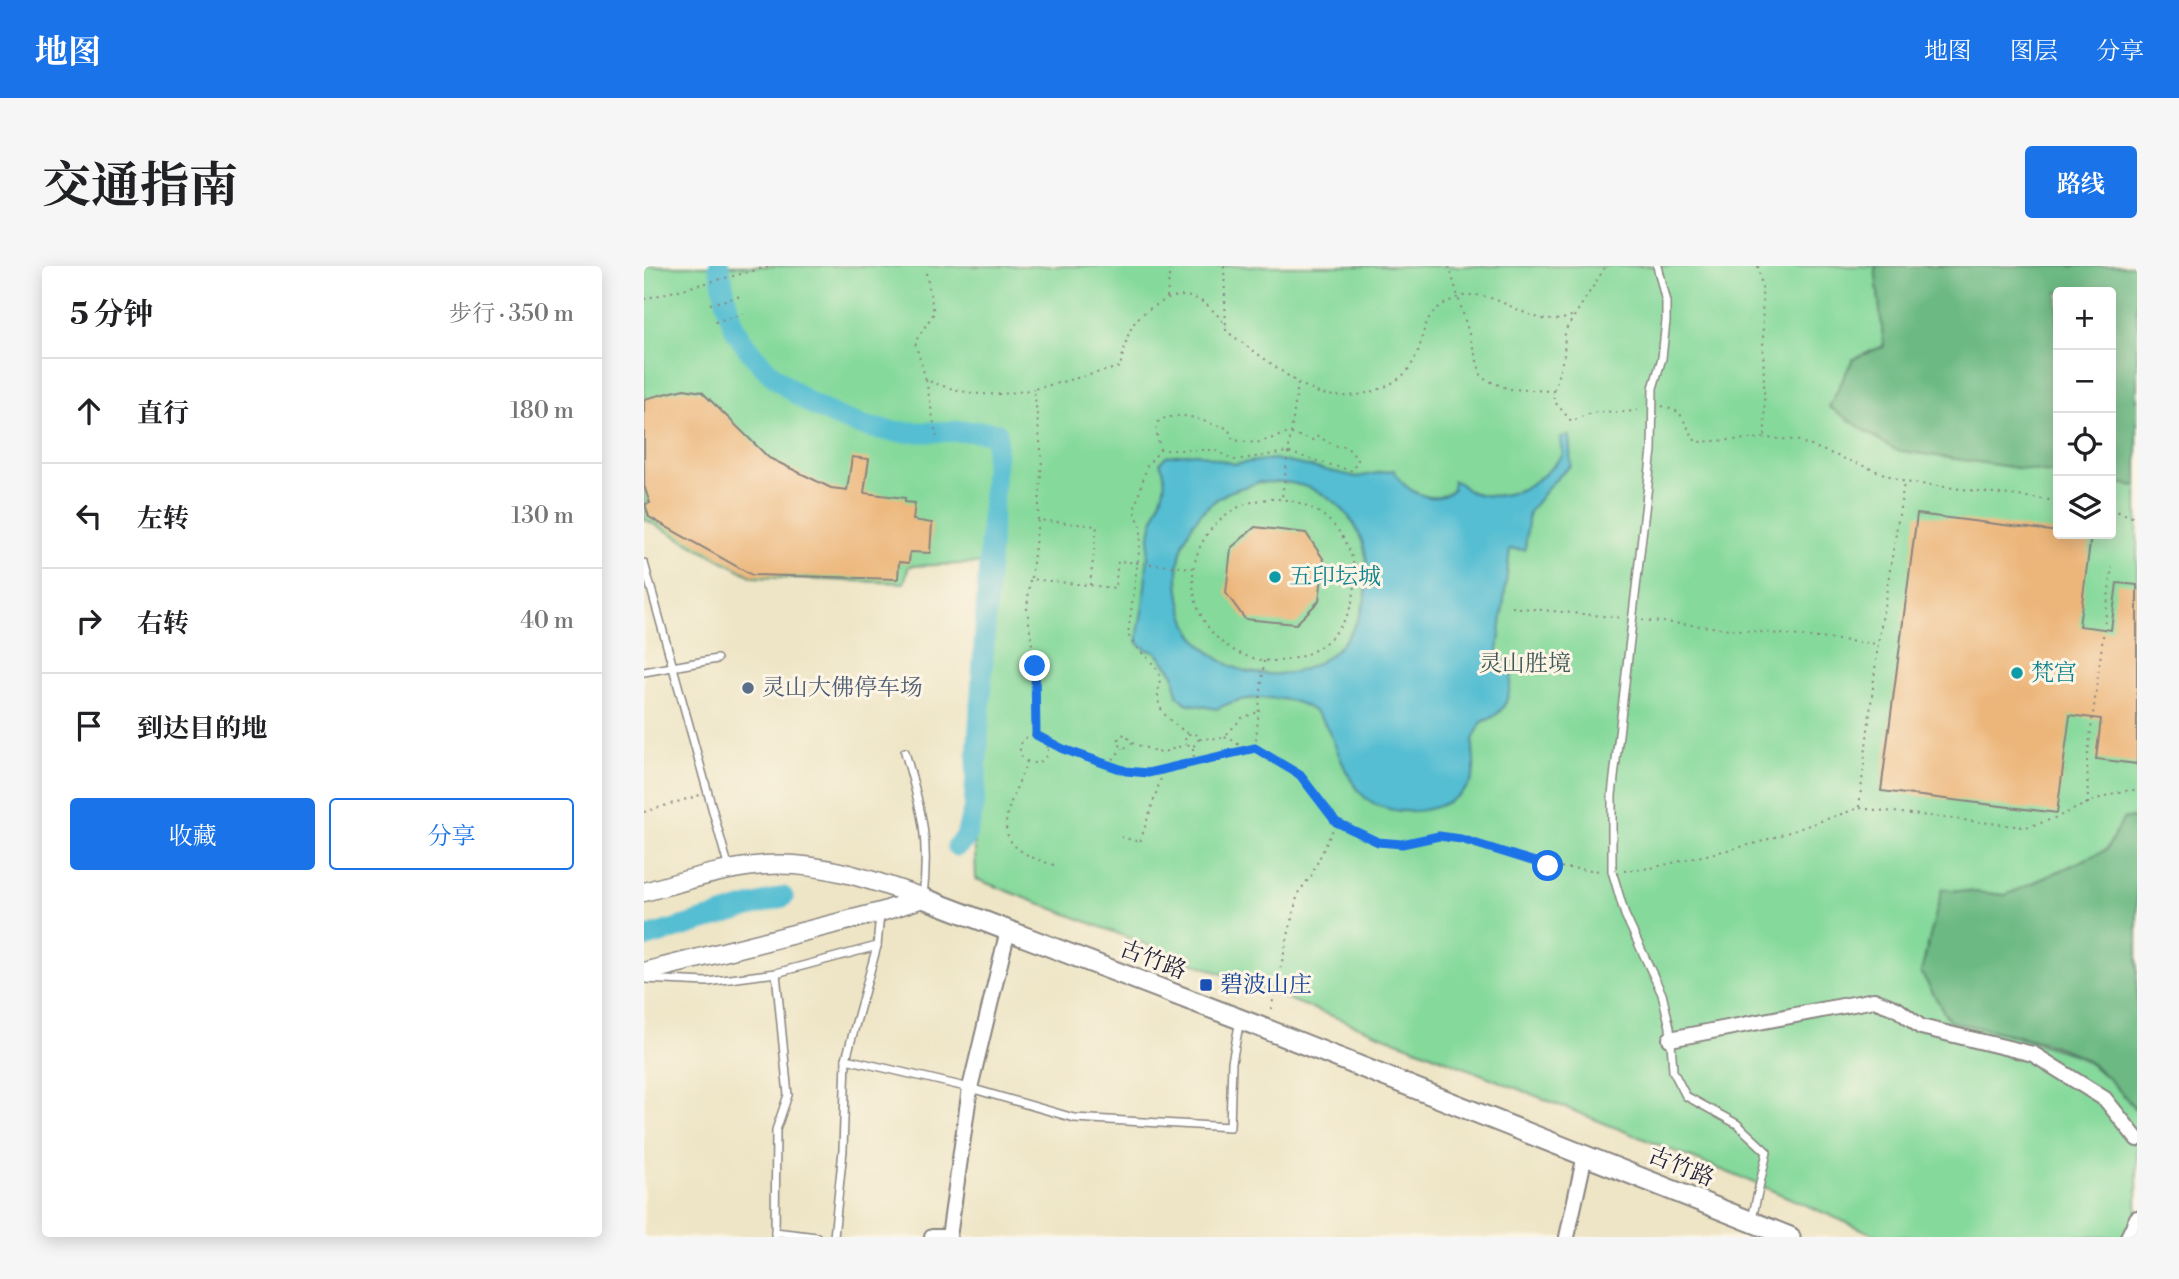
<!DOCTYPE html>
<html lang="zh">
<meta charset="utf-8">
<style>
:root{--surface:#fff;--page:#f6f6f6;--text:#202124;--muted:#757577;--line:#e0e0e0;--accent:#1a73e8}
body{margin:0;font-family:"Libre Bodoni","Noto Serif SC",serif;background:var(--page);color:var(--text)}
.controls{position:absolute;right:21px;top:21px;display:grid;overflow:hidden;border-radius:7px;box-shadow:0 4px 18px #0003}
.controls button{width:63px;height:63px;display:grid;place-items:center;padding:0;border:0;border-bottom:2px solid var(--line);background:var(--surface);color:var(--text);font:35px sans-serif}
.stop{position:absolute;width:21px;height:21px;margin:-16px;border:5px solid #1a73e8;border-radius:50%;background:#fff}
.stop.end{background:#1a73e8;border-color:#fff;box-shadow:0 2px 7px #0008}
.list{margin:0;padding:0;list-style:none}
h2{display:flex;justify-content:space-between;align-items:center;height:91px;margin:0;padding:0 28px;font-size:30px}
h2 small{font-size:23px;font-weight:400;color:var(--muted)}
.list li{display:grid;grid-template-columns:46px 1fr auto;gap:21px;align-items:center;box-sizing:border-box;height:105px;padding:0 28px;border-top:2px solid var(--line)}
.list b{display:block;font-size:26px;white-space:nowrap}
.list em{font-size:23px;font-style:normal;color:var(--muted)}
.actions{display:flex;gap:14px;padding:21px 28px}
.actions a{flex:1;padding:16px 0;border:2px solid var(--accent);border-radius:7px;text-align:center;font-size:24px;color:var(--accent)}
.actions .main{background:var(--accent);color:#fff}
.icon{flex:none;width:38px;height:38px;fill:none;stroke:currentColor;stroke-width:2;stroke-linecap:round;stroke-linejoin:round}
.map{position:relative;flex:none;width:1493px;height:971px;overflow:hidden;border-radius:7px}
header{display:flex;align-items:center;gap:42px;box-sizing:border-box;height:98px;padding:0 35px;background:var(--accent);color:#fff}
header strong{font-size:33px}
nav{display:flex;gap:38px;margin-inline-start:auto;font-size:24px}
.intro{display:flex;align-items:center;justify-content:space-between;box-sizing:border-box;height:168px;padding:0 42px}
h1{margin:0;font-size:49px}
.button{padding:18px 32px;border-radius:7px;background:var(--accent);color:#fff;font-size:24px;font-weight:700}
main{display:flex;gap:42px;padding:0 42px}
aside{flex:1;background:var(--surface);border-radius:7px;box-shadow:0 4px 18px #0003}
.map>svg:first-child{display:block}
.green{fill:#85d99b;stroke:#547e6b;stroke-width:2}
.forest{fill:#6cb983;stroke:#476e5f;stroke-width:2}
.water{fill:#55bed2;stroke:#3c7086;stroke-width:2;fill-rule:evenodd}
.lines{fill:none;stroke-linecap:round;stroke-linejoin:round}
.river{stroke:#55bed2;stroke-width:21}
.building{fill:#ecb67a}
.service-casing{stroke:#888480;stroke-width:10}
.minor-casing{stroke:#888480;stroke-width:18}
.tertiary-casing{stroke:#888480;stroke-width:21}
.secondary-casing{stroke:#888480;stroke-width:23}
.path{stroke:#888480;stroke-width:2;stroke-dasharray:2 5;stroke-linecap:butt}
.service{stroke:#fff;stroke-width:7}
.minor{stroke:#fff;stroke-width:14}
.tertiary{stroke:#fff;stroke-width:18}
.secondary{stroke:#fff;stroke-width:19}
.route{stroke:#1a73e8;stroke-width:9}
.culture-dot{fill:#0f9aa8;stroke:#fcf5e5;stroke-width:2.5}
.service-dot{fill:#5c6f8a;stroke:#fcf5e5;stroke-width:2.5}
.transit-dot{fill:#1a4fb4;stroke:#fcf5e5;stroke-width:2.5}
.labels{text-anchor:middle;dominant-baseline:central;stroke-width:6;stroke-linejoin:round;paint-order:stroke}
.culture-label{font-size:23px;fill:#0d838f;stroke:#fcf5e5;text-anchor:start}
.park-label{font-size:23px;fill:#405958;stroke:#fcf5e5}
.service-label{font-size:23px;fill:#4e5e75;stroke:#fcf5e5;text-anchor:start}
.street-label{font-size:23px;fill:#22223b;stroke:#fcf5e5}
.transit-label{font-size:23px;fill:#164399;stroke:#fcf5e5;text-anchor:start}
</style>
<header>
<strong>地图</strong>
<nav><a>地图</a><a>图层</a><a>分享</a></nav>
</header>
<div class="intro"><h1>交通指南</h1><a class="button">路线</a></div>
<main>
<aside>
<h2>5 分钟<small>步行 · 350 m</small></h2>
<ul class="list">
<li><svg class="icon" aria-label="ahead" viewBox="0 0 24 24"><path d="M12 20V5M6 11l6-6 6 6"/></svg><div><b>直行</b></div><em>180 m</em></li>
<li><svg class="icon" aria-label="left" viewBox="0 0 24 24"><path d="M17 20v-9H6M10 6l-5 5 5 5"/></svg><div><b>左转</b></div><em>130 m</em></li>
<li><svg class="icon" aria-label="right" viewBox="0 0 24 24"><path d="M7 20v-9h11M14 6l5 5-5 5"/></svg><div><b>右转</b></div><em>40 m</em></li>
<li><svg class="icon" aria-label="arrive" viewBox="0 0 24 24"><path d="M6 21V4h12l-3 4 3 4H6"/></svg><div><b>到达目的地</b></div></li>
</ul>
<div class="actions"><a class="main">收藏</a><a>分享</a></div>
</aside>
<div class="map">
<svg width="1493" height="971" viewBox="0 0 1493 971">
<rect width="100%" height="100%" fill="#fcf5e5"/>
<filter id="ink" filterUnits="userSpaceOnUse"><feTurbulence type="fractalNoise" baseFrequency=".0143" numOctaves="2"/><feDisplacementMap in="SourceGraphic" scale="14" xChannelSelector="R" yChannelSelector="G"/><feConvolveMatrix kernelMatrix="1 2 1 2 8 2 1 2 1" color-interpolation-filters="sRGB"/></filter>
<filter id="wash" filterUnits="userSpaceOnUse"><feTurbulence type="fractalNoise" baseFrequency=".00686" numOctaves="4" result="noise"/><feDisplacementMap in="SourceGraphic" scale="28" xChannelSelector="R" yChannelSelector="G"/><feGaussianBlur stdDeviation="1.57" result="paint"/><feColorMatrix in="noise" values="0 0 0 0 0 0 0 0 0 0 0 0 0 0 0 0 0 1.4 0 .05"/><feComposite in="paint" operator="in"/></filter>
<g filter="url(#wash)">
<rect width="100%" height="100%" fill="#eee5c6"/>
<path class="green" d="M0,0H1231L1240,80L1209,93L1391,204L1414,208V268H1467V216L1493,220V553L1480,552L1462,584L1362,629L1298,623L1305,755L1363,768L1434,790L1471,817L1493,845V971H1236L1113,918L779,785L332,613L330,562L347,297L265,300L260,317L109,311L0,253Z"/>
<g class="forest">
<path d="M1231,0H1493V220L1467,216V26H1414V208L1251,184L1185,141L1209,93L1240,80Z"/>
<path d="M1480,552L1493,553V845C1476,825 1459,803 1435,790C1405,774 1340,763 1305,755L1277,706L1298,623L1362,629L1462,584Z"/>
</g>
<path class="water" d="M925,170L927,199L906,219L885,246L881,284L866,283L853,393L869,396C866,422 867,447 838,456C835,462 830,469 829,475C828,488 834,505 826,517C804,550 738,557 713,523C681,479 695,434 624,432C605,432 591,433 573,443L542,437L533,429L530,408L511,385L503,384L494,377C493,364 497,353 499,340C502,315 503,289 507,264C511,240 529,220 516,197L522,190L553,187L590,198L630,193L713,211L750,204C758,225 792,242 809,223V215C818,216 819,223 827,226C864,239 897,216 919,189L917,171ZM615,216C625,217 637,215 647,217C770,241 737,430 605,406C582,401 554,382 544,359C524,309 533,253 585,226C594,222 606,220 615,216Z"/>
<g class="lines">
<g class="river">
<path d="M75,0C80,20 83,49 93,67C126,119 185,157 246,165C282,169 317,162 353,167L330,541L321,573L313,580"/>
<path d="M0,672L139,631"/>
</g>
</g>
<g id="blocks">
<g class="building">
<path d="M40,123L58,126L125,192L187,222L203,224L208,191L225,193L220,227L261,232V236L271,237L269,254L288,257L286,287L266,286L265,297L255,296L254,313L108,309L5,251L1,238L6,237L0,220V133Z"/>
<path d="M1273,248L1447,270L1435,360L1467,364L1473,317L1493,319V498L1452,493L1457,453L1426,449L1413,547L1237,525Z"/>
<path d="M611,261L662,267L680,294L675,335L652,358L601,353L582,327L587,282Z"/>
</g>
</g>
</g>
<g filter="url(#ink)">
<use href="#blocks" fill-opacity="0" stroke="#888480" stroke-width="2"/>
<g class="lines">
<g class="service-casing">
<g id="service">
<path d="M1013,0L1022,36V55L1018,92L1009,122L1008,184L968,529V605L981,649L1018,728L1026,761L1029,805L1042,830L1093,858L1123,886L1108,953"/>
<path d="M0,297L85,603"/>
<path d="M0,406L73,393"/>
<path d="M261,486C277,544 286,570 279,631"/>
<path d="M0,713L63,716L132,707L233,680L236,648"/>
<path d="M202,793L326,822L430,852L586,861L588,796L596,754"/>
<path d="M131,966L173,971"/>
<path d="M131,971L132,864L144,829L132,707"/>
<path d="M190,971L199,884L202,793L233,680"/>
</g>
</g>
<g class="minor-casing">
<g id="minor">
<path d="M1026,773L1230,734L1253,743L1277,761L1389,788L1461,833L1493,873"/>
<path d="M288,971H303"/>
<path d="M305,971L326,822L364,664"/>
<path d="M923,971L941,889"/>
<path d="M1484,971L1493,952"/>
</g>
</g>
<g class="tertiary-casing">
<g id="tertiary">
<path d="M0,626C40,615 80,602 121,599C175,595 229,614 279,632"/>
<path d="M0,706L237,646L279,632"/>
</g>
</g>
<g class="secondary-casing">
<path id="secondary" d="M279,632L614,760L1146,971"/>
</g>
<g class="path">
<path d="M580,0L582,65L654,117L638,231"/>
<path d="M805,0L838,112L865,123L909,125L910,135L928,156C959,136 971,153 998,142"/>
<path d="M1114,0L1118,21L1121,170"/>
<path d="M282,7L290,47L271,76L282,114C325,130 345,132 390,123"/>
<path d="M523,32L526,0"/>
<path d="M0,33L128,0"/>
<path d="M66,38L97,30"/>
<path d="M71,56L102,47"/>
<path d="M282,114L293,174"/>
<path d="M654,117C661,120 670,126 678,128C705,135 750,125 766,101C786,72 770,50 810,33C854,14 889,72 931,48"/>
<path d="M910,124L920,89L921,65L962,0"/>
<path d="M1018,140L1035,146L1052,176L1121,172L1152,174L1261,216L1414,235"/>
<path d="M516,184L512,163L515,154C547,143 554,157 584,162L589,174L612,177L645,167L668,174L672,170L693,180H702L714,194L708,205L643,186L591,194L570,184H516L503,200L490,245L497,260V271L484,368C491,385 504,389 512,402C519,411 514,420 514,430C514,448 531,459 545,468"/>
<circle cx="630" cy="314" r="81"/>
<path d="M1467,243L1493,253"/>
<path d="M394,254L398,193L390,123L476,101C479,87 482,71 489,59C494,50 505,43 514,38C544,20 564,35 582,60"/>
<path d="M386,314L383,342L391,400L392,469"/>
<path d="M446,319L453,260L394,254L387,313L471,322L474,295L549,302"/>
<path d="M868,341L979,352"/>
<path d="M998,354L1234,378"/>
<path d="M620,395L611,482L656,509L692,556L734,576L758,578L795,570L817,573L904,600L957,605"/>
<circle cx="390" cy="483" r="14"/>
<path d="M555,473L549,481L543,478L541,472L545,468H552L555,473L578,472"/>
<path d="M401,474L455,497L482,505L504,507L611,482"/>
<path d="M488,477L484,481L478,482L474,476L476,470L481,468L488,477L517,487L543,478"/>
<path d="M549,482L550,493"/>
<path d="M599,484L591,475L580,471L598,452L614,446"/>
<path d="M383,495C364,548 337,578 410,599"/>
<path d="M465,499L478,482"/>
<path d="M1444,538L1443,495L1468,301"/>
<path d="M1215,541L1234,378L1260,217"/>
<path d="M0,546L56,529"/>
<path d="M477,571L496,576L520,503"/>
<path d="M980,605L1007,602L1113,577L1215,542L1380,561C1419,555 1457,523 1493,524"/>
<path d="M627,743L654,627L667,610L692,557"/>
</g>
<use href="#service" class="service"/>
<use href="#minor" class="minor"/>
<use href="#tertiary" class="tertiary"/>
<use href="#secondary" class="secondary"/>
</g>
</g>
<g class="lines" filter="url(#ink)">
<path class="route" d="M391,400L392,469L419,483L482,505L504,507L611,482L656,509L692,556L734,576L758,578L795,570L817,573L904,600"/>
</g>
<g class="culture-dot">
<circle cx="631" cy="311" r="7"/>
<circle cx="1373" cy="407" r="7"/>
</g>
<circle class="service-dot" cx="104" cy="422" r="7"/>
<rect class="transit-dot" x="555" y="712" width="14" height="14" rx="3.5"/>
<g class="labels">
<g class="culture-label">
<text x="645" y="311">五印坛城</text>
<text x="1387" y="407">梵宫</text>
</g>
<g class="park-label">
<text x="881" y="398">灵山胜境</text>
</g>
<g class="service-label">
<text x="118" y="422">灵山大佛停车场</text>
</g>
<g class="street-label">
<text transform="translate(509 694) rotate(21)">古竹路</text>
<text transform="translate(1037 901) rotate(22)">古竹路</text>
</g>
<g class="transit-label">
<text x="576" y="719">碧波山庄</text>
</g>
</g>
</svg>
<div class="controls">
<button>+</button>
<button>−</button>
<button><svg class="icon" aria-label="locate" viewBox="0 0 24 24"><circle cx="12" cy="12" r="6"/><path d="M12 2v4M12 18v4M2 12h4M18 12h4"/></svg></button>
<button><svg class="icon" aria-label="layers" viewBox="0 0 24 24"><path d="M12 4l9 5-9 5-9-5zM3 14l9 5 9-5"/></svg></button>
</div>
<div class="stop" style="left:904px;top:600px"></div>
<div class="stop end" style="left:391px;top:400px"></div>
</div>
</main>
